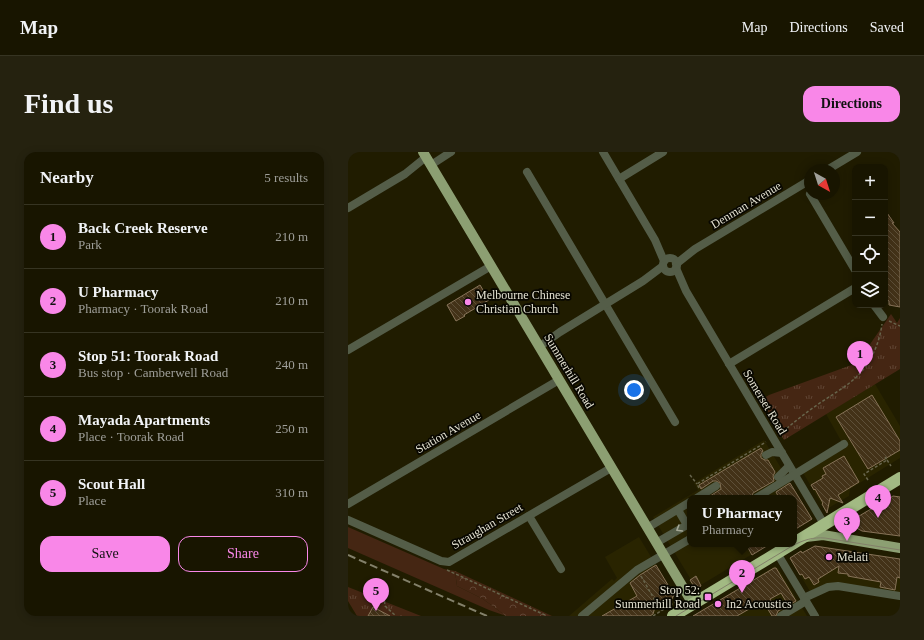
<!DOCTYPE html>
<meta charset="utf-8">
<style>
:root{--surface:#181500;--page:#25220f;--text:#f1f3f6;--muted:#9f9f99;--line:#363422;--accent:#f987e8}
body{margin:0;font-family:Georgia,serif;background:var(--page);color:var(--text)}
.controls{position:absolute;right:12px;top:12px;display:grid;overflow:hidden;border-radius:8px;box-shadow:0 2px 10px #0003}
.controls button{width:36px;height:36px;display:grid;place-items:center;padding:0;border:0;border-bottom:1px solid var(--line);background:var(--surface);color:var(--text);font:20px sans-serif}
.compass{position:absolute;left:456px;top:12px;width:36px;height:36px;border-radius:50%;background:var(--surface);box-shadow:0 2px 10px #0003;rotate:141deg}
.you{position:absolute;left:286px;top:238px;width:14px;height:14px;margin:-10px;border:3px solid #fff;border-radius:50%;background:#1a73e8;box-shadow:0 0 0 6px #1a73e833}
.badge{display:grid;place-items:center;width:26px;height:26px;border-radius:50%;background:var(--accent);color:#111;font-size:13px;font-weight:700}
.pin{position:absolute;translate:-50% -33px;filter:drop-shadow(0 1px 2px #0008)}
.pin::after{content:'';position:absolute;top:21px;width:14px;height:12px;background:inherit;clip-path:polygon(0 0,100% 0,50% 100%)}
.popup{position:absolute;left:339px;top:343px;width:110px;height:52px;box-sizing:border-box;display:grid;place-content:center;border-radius:8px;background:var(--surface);filter:drop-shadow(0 1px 3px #0005);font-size:13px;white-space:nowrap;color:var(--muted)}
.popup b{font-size:15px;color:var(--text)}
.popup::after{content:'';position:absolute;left:50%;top:100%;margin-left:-8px;border:8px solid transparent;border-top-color:var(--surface)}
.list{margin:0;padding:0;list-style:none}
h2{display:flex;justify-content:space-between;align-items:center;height:52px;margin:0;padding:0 16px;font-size:17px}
h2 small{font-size:13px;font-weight:400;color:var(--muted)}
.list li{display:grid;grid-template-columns:26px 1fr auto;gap:12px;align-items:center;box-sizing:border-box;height:64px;padding:0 16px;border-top:1px solid var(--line)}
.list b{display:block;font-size:15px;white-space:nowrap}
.list p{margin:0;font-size:13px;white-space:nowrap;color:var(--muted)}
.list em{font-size:13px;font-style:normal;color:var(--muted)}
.actions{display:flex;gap:8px;padding:12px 16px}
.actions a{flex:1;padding:9px 0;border:1px solid var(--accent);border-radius:12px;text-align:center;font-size:14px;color:var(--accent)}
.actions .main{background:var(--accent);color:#111}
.icon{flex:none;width:22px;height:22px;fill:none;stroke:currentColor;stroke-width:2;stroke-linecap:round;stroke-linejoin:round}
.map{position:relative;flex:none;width:552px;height:464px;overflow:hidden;border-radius:12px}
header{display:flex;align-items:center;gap:24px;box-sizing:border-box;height:56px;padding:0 20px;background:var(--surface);border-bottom:1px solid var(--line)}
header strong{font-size:19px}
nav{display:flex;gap:22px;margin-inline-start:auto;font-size:14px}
.intro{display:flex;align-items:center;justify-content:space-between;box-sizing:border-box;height:96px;padding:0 24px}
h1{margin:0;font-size:28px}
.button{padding:10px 18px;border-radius:12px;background:var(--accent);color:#111;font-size:14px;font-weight:700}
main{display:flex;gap:24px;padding:0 24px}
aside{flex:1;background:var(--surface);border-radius:12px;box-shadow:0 2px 10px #0003}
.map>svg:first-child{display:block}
.built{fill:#292400}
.grass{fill:#452613}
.forest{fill:url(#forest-crowns)}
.park{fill:url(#park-tufts)}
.building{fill:url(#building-back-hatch);stroke:#877358;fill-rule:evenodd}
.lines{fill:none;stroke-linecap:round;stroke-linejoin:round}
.path{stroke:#67644b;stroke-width:1.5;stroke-dasharray:3 2;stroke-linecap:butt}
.minor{stroke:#545d48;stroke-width:8}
.major{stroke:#8c9f72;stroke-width:10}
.highway{stroke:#a2ba83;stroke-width:12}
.tram{stroke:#83806a;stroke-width:1}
.rail{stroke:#83806a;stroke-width:2;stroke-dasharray:8 4;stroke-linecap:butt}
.oneway{stroke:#a4a794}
.poi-dot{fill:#f987e8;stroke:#080700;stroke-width:1.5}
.labels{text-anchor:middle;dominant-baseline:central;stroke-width:3.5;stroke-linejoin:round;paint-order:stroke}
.street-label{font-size:12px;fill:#e5e3d2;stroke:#080700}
.poi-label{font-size:12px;fill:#e5e3d2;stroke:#080700;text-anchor:start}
</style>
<header>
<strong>Map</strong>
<nav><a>Map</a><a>Directions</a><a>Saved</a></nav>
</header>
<div class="intro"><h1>Find us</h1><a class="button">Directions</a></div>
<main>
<aside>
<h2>Nearby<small>5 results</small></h2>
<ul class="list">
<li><span class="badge">1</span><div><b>Back Creek Reserve</b><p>Park</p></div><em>210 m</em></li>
<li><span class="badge">2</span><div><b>U Pharmacy</b><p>Pharmacy · Toorak Road</p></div><em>210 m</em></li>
<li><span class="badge">3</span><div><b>Stop 51: Toorak Road</b><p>Bus stop · Camberwell Road</p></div><em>240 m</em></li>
<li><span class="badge">4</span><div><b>Mayada Apartments</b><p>Place · Toorak Road</p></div><em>250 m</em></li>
<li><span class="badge">5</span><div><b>Scout Hall</b><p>Place</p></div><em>310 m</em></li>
</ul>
<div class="actions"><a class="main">Save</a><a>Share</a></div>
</aside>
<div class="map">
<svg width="552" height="464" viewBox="0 0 552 464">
<defs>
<pattern id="forest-crowns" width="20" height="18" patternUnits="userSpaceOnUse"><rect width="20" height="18" fill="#452613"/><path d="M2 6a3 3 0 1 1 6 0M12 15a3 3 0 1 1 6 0" fill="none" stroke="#604534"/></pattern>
<pattern id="park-tufts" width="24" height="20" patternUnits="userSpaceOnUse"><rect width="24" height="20" fill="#452613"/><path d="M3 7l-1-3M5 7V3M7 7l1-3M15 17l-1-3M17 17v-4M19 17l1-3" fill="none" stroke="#604534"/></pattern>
<pattern id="building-back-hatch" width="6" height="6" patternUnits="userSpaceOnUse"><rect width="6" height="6" fill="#433218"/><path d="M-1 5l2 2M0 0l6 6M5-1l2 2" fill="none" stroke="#5e5039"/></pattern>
</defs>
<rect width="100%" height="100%" fill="#201c00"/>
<g class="built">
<path d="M527,232L552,274V306L502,337L501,344L477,358L454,319L496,294L478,262Z"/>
<path d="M416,288L464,367L446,346H342V392H421L348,436L305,365L350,338L346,331Z"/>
<path d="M291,385L326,443L320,454L303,464H221L264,427L266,429L269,426L257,405Z"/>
<path d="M467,394L552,407V442L491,433L463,441L442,406L453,399L454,401Z"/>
<path d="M427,414L430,416L459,464H345Z"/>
</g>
<path class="grass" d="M0,375L96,417L107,419L109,434L135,447L158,464L141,458L0,396Z"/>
<path class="forest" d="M107,419L204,464H158L135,447L109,434Z"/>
<g class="park">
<path d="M543,162L549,171L552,166V217L436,288L413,248L421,243L509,211Z"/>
<path d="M0,435L73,464H9L0,449Z"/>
</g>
<g class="building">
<path d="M537,58L546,71H544L552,80V155L541,153V149L538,147L537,143Z"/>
<path d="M132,133L141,148L116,163L117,164L108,169L99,153Z"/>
<path d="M524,243L552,289V298L520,317L488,265Z"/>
<path d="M413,296L415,299L413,302V306L417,308H420L427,320L425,324L426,329L405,341L403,346H359L373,337L372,331L368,329H365L353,337L351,333Z"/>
<path d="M496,304L511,330L490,343L495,351L482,346L479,361L474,352L475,351L467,337L466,338L463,333L475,326L474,324L478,322L475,316Z"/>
<path d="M442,331L464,367L446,378V346H431L428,340Z"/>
<path d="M545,344L552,345V384L514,379L505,374L504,371L506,367Z"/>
<path d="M398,392H422L404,403Z"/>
<path d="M467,394L552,407V426L549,425L547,438L532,435L533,430L505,425L500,424V422L490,421L491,414L470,427L471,430L466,433L461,425L457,427L454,422L452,423L442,406L453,399L454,401Z"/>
<path d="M308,413L326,443L320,454L315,457L309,448L305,462L302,464H254L289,444L282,431L292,423Z"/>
<path d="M426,416H428L448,449L430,459L428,464H424L415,449L389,464H345ZM433,441L439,451L427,457L422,447Z"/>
<path d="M348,424L353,434L349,436H347L342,428Z"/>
<path d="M25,455L42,464H20Z"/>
</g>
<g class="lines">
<g class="path">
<path d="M541,169L552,174"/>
<path d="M431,283C446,270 461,258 478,247C490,239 504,231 514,219C525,206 532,188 534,172"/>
<path d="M539,308L543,314"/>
<path d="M342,323L349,332"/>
<path d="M520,328L516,322L539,308L537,305"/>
<path d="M351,336L349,332L418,290"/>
<path d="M99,418L199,464"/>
<path d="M293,424L313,459"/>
<path d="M36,444L37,454L48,464"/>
<path d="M305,464L327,450L328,452"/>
</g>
<g class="minor">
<path d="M255,0L307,88L316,109"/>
<path d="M83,13L103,0"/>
<path d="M479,18L509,0"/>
<path d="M179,20L327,270"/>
<path d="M271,27L315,0"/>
<path d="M462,42L507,118"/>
<path d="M0,56L57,22L78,5"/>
<circle cx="322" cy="113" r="7"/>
<path d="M328,112L347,97L462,28"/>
<path d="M328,116L338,139L476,372"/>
<path d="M526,153L535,165"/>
<path d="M191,195L212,180L295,129L315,114"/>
<path d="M0,198L143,114"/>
<path d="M381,212L507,136"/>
<path d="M418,303L424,300L434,301"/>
<path d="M430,325L441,314"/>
<path d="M349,346L368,334"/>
<path d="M408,346L496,292"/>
<path d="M0,352L211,228"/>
<path d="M181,364L213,417"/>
<path d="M0,368L93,409L101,410L263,316"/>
<path d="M299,376L342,350"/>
<path d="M308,391L339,373L330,358"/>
<path d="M429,401L467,464"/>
<path d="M456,446L480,435L490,434L552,444"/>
<path d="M234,464L289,418L342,387"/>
<path d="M433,464L458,449"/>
</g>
<g class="major">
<path d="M75,0L345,452"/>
<path d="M458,385L475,383L552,396"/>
</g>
<g class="highway">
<path d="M446,391L552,326"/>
<path d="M325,464L444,392"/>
</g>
<path class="tram" d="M328,464L444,394C455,388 465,385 477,386L552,398"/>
<path class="rail" d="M0,403L139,464"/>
</g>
<defs><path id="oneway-chevron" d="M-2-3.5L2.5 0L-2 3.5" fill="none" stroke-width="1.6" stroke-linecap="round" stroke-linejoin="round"/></defs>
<use class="oneway" href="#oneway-chevron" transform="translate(331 377) rotate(149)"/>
<g class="poi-dot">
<circle cx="120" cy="150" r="4"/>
<circle cx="481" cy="405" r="4"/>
<rect x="356" y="441" width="8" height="8" rx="2"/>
<circle cx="370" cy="452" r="4"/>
</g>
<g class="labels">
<g class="street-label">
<text transform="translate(398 53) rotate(-31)">Denman Avenue</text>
<text transform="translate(221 219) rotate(59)">Summerhill Road</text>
<text transform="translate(417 250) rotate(59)">Somerset Road</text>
<text transform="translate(100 280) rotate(-30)">Station Avenue</text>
<text transform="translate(139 374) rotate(-30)">Straughan Street</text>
</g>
<g class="poi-label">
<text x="128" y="143">Melbourne Chinese<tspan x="128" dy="14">Christian Church</tspan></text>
<text x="489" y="405">Melati</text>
<text x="352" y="438" text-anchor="end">Stop 52:<tspan x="352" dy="14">Summerhill Road</tspan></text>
<text x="378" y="452">In2 Acoustics</text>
</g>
</g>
</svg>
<div class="controls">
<button>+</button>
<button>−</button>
<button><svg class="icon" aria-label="locate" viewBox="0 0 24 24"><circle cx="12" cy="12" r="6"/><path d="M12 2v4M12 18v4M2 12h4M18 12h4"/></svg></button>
<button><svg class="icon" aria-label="layers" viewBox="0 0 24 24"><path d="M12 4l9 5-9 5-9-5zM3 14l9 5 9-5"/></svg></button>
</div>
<svg class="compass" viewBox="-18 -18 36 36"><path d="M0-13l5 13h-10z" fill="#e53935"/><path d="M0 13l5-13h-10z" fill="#9f9f99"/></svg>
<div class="you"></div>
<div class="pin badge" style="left:512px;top:222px">1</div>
<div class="pin badge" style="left:394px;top:441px">2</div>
<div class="popup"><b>U Pharmacy</b>Pharmacy</div>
<div class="pin badge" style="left:499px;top:389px">3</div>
<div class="pin badge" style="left:530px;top:366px">4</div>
<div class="pin badge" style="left:28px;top:459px">5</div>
</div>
</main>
